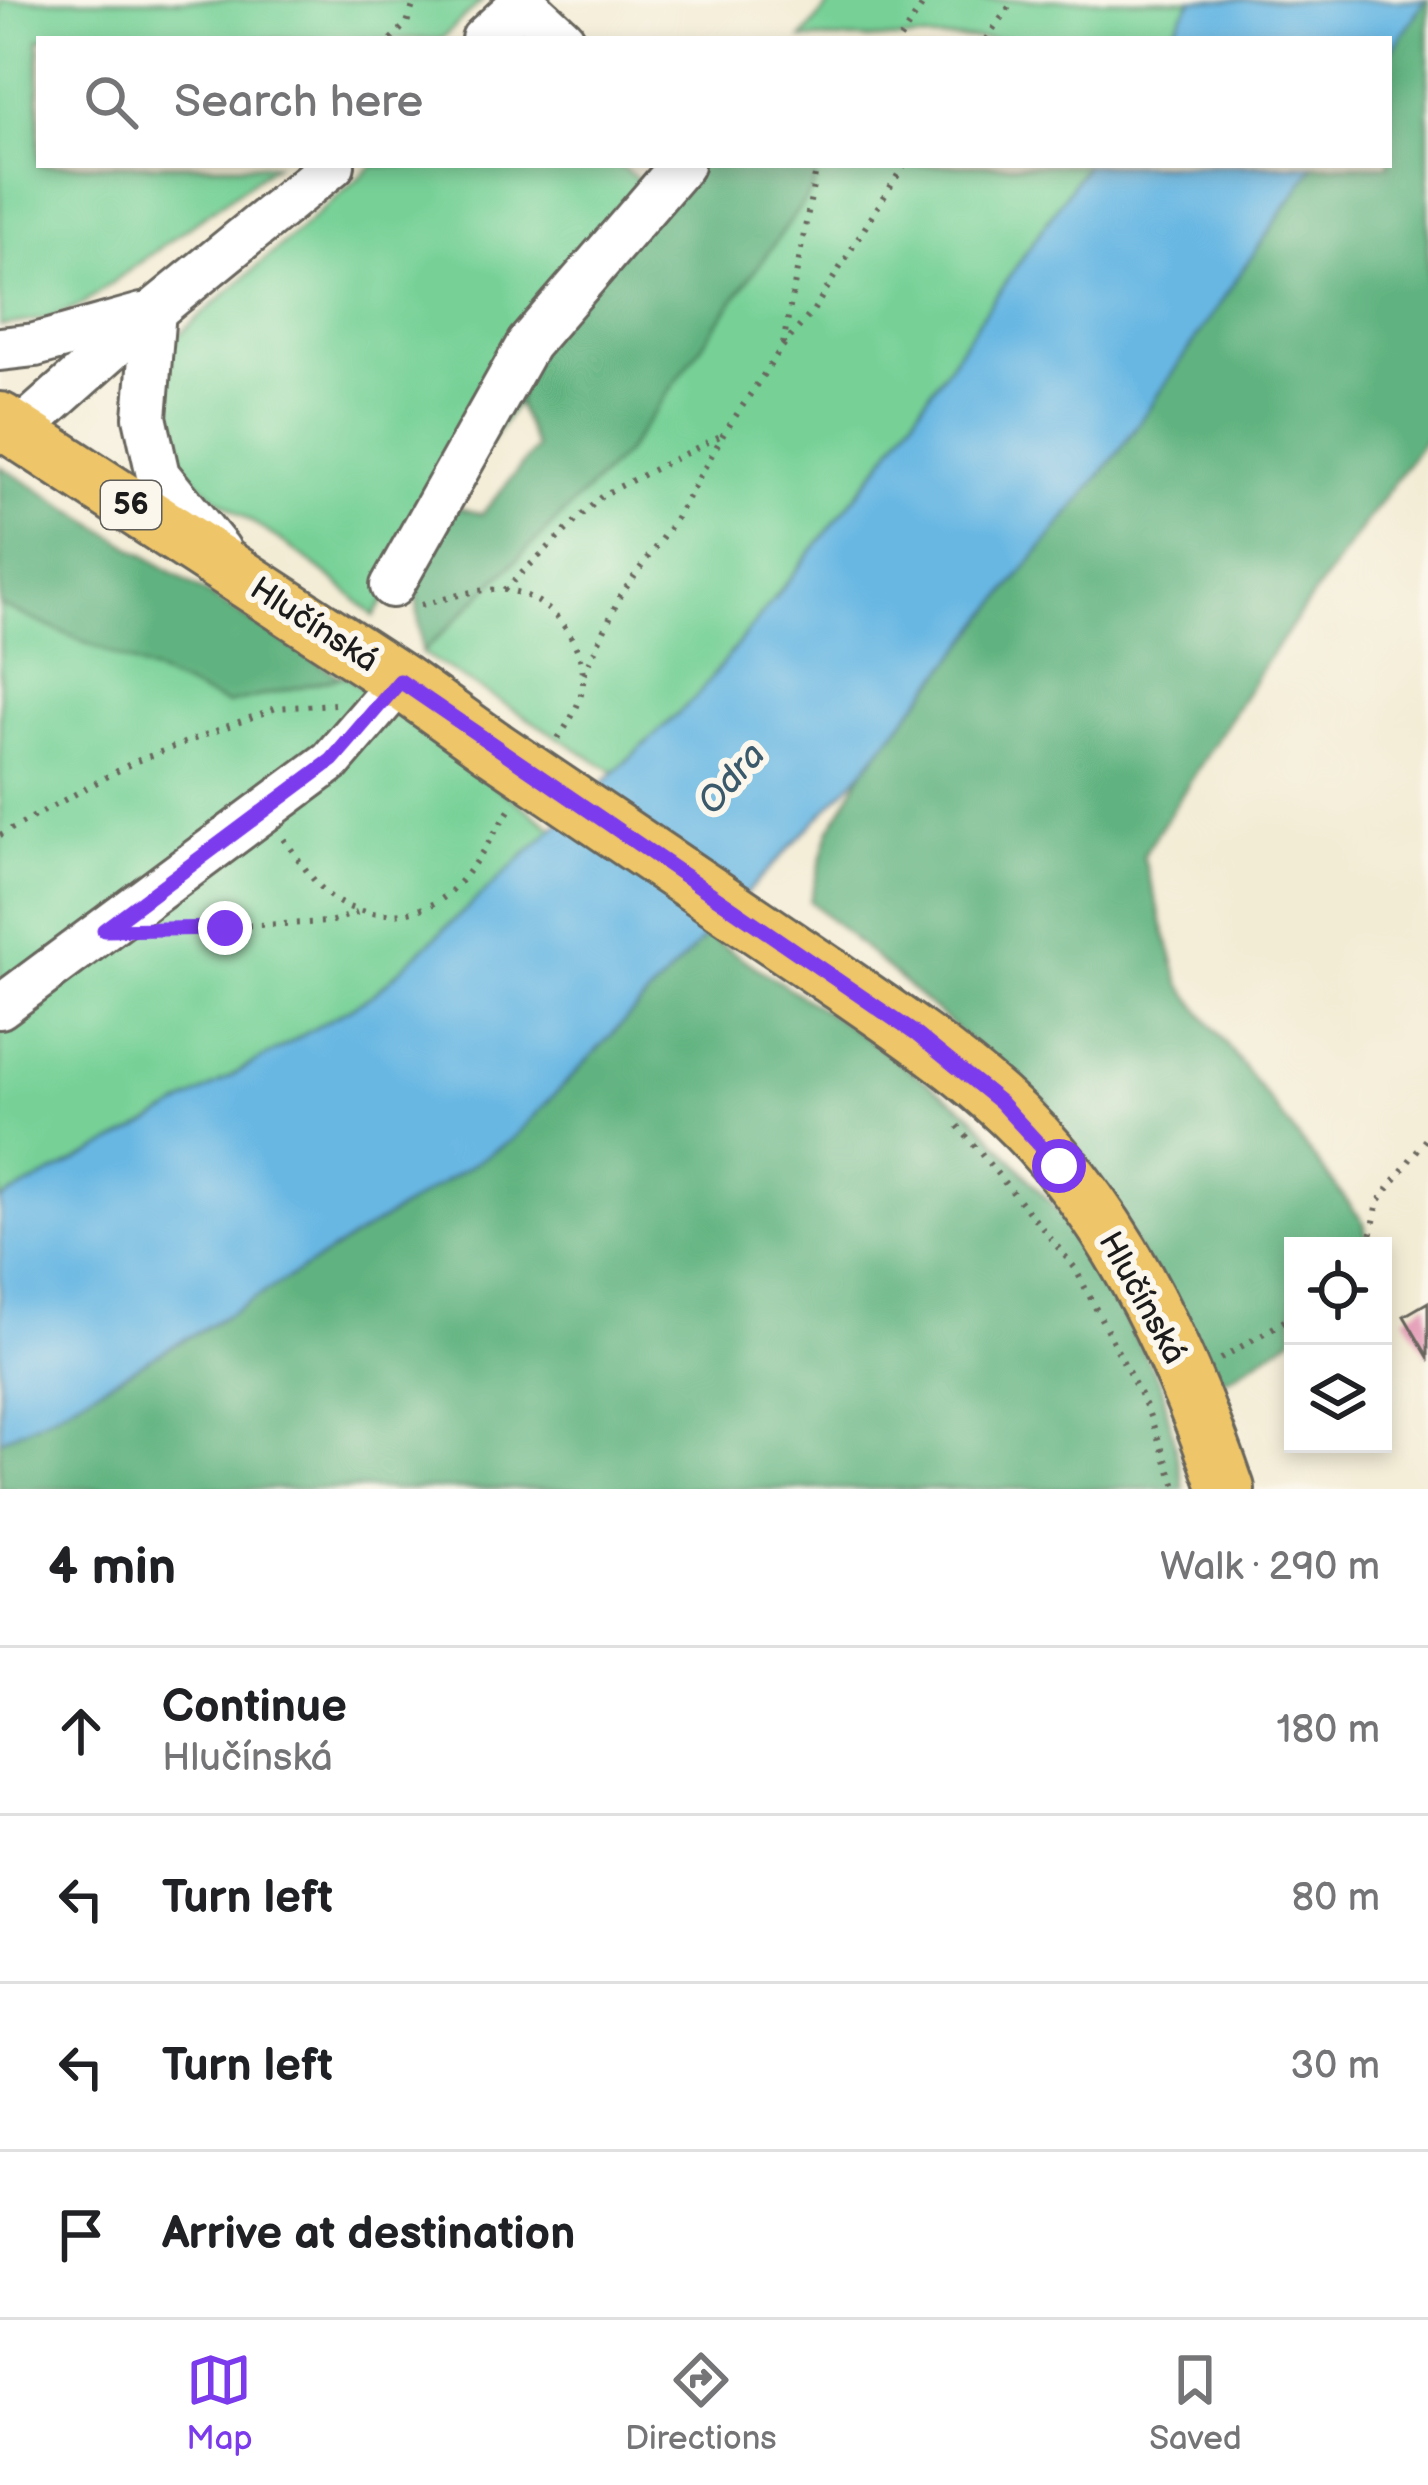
<!DOCTYPE html>
<meta charset="utf-8">
<style>
:root{--surface:#fff;--page:#f2f2f2;--text:#202124;--muted:#757577;--line:#e0e0e0;--accent:#7c3aed}
body{margin:0;font-family:"Balsamiq Sans",sans-serif;background:var(--page);color:var(--text)}
.controls{position:absolute;right:36px;bottom:36px;display:grid;overflow:hidden;border-radius:0px;box-shadow:0 6px 18px #0003}
.controls button{width:108px;height:108px;display:grid;place-items:center;padding:0;border:0;border-bottom:3px solid var(--line);background:var(--surface);color:var(--text);font:60px sans-serif}
.stop{position:absolute;width:36px;height:36px;margin:-27px;border:9px solid #7c3aed;border-radius:50%;background:#fff}
.stop.end{background:#7c3aed;border-color:#fff;box-shadow:0 3px 12px #0008}
.list{margin:0;padding:0;list-style:none}
h2{display:flex;justify-content:space-between;align-items:center;height:156px;margin:0;padding:0 48px;font-size:51px}
h2 small{font-size:39px;font-weight:400;color:var(--muted)}
.list li{display:grid;grid-template-columns:78px 1fr auto;gap:36px;align-items:center;box-sizing:border-box;height:168px;padding:0 48px;border-top:3px solid var(--line)}
.list b{display:block;font-size:45px;white-space:nowrap}
.list p{margin:0;font-size:39px;white-space:nowrap;color:var(--muted)}
.list em{font-size:39px;font-style:normal;color:var(--muted)}
.icon{flex:none;width:66px;height:66px;fill:none;stroke:currentColor;stroke-width:2;stroke-linecap:round;stroke-linejoin:round}
.map{position:relative;flex:none;width:1428px;height:1489px;overflow:hidden}
.search{position:absolute;background:var(--surface);box-shadow:0 6px 18px #0003;left:36px;right:36px;top:36px;height:132px;display:flex;align-items:center;gap:30px;box-sizing:border-box;padding:0 42px;border-radius:0px;color:var(--muted);font-size:45px}
.sheet{height:828px;background:var(--surface)}
nav{display:flex;justify-content:space-around;align-items:center;box-sizing:border-box;height:168px;border-top:3px solid var(--line);background:var(--surface);font-size:33px;color:var(--muted)}
nav a{display:grid;justify-items:center;gap:6px}
nav .on{color:var(--accent)}
.map>svg:first-child{display:block}
.green{fill:#77d197;stroke:#4a765a;stroke-width:3}
.forest{fill:#61b380;stroke:#3e684e;stroke-width:3}
.water{fill:#68b7e3;stroke:#426a80;stroke-width:3}
.building{fill:#e5a0ba}
.lines{fill:none;stroke-linecap:round;stroke-linejoin:round}
.minor-casing{stroke:#67655d;stroke-width:48}
.major-casing{stroke:#67655d;stroke-width:60}
.path{stroke:#67655d;stroke-width:6;stroke-dasharray:3 9;stroke-linecap:butt}
.minor{stroke:#fff;stroke-width:42}
.major{stroke:#eec569;stroke-width:54}
.major-bridge-casing{stroke:#67655d;stroke-width:60;stroke-linecap:butt}
.major-bridge{stroke:#eec569;stroke-width:54}
.route{stroke:#7c3aed;stroke-width:15}
.labels{text-anchor:middle;dominant-baseline:central;stroke-width:12;stroke-linejoin:round;paint-order:stroke}
.shield{fill:#fbf7ec;stroke:#5f5e5a;stroke-width:3}
.shield-label{font-size:30px;font-weight:bold;fill:#1c1c1c}
.street-label{font-size:33px;fill:#1c1c1c;stroke:#fbf7ec}
.water-label{font-size:36px;font-style:italic;fill:#3a5a6c;stroke:#fbf7ec}
</style>
<div class="map">
<svg width="1428" height="1489" viewBox="0 0 1428 1489">
<rect width="100%" height="100%" fill="#fbf7ec"/>
<filter id="ink" filterUnits="userSpaceOnUse"><feTurbulence type="fractalNoise" baseFrequency=".00833" numOctaves="2"/><feDisplacementMap in="SourceGraphic" scale="24" xChannelSelector="R" yChannelSelector="G"/><feConvolveMatrix kernelMatrix="1 2 1 2 8 2 1 2 1" color-interpolation-filters="sRGB"/></filter>
<filter id="wash" filterUnits="userSpaceOnUse"><feTurbulence type="fractalNoise" baseFrequency=".004" numOctaves="4" result="noise"/><feDisplacementMap in="SourceGraphic" scale="48" xChannelSelector="R" yChannelSelector="G"/><feGaussianBlur stdDeviation="2.7" result="paint"/><feColorMatrix in="noise" values="0 0 0 0 0 0 0 0 0 0 0 0 0 0 0 0 0 1.4 0 .05"/><feComposite in="paint" operator="in"/></filter>
<g filter="url(#wash)">
<rect width="100%" height="100%" fill="#f3ecd5"/>
<g class="green">
<path d="M0,0H483L441,39H39V165H275L81,305L49,318L0,326Z"/>
<path d="M833,0H1192L1168,39H801Z"/>
<path d="M374,165H618L657,193L374,616C347,590 318,566 287,545C252,520 208,499 182,465C158,435 159,372 174,339Z"/>
<path d="M807,165H1086L881,464L696,697L614,772L422,653L626,452L816,177Z"/>
<path d="M0,605L227,704L344,675L554,829L373,995L137,1130L0,1200Z"/>
</g>
<g class="forest">
<path d="M1425,0H1428V435L1265,663L1143,856L1180,984L1364,1223L1368,1246H1293V1337L1234,1375L1215,1383L1076,1146L1024,1088L810,901L829,831L864,770L1120,450L1314,165H1389V54Z"/>
<path d="M684,165H808L816,174L813,189L626,452L422,653L412,551L439,503L482,514L536,448L518,405L528,344Z"/>
<path d="M0,466L341,677L227,704L0,605Z"/>
<path d="M706,935L851,1028L972,1114L1081,1238L1162,1386L1184,1489H0V1440L39,1422L241,1307L510,1141Z"/>
</g>
<g class="water">
<path d="M1192,0H1425L1389,54V39H1168Z"/>
<path d="M1086,165H1314L1120,450L864,770L510,1141L241,1307L39,1422L0,1440V1200L137,1130L373,995L696,697L881,464Z"/>
</g>
<g id="blocks">
<path class="building" d="M1428,1302V1357L1404,1316Z"/>
</g>
</g>
<g filter="url(#ink)">
<use href="#blocks" fill-opacity="0" stroke="#67655d" stroke-width="3"/>
<g class="lines">
<g class="minor-casing">
<g id="minor">
<path d="M521,0L563,39"/>
<path d="M483,39L525,0"/>
<path d="M154,311L145,417L158,475L219,550"/>
<path d="M0,349L35,345L142,315"/>
<path d="M19,431L154,311L333,165"/>
<path d="M392,586L528,344L682,165"/>
<path d="M0,1007L331,761L400,681"/>
</g>
</g>
<g class="major-casing">
<g id="major">
<path d="M0,420L400,681L492,747"/>
<path d="M829,975C887,1015 945,1054 997,1100C1112,1202 1178,1347 1227,1489"/>
</g>
</g>
<g class="path">
<path d="M391,39L407,23L415,0"/>
<path d="M900,39L926,0"/>
<path d="M986,39L1014,0"/>
<path d="M783,344L817,165"/>
<path d="M504,590L603,495L720,436"/>
<path d="M421,605C448,599 476,587 505,590C545,594 580,634 583,675C585,700 568,724 554,744"/>
<path d="M584,674L620,596L675,520L723,435L782,347L813,311L904,165"/>
<path d="M0,835L134,762L276,708L334,704"/>
<path d="M284,839C297,857 309,876 325,892C354,921 417,921 448,894C473,871 491,837 510,809"/>
<path d="M164,929L330,922L359,912"/>
<path d="M958,1126L1075,1268L1146,1406L1177,1489"/>
<path d="M1369,1246L1378,1202L1428,1136"/>
<path d="M1220,1359L1293,1316"/>
</g>
<use href="#minor" class="minor"/>
<use href="#major" class="major"/>
<g class="major-bridge-casing">
<path id="major-bridge" d="M492,747L829,975"/>
</g>
<use href="#major-bridge" class="major-bridge"/>
</g>
</g>
<g class="lines" filter="url(#ink)">
<path class="route" d="M225,928L104,930L332,760L400,681L916,1034L1000,1102L1059,1166"/>
</g>
<g class="labels">
<rect class="shield" x="101" y="481" width="60" height="48" rx="9"/>
<g class="shield-label">
<text x="131" y="505">56</text>
</g>
<g class="street-label">
<text transform="translate(314 625) rotate(33)">Hlučínská</text>
<text transform="translate(1142 1298) rotate(61)">Hlučínská</text>
</g>
<g class="water-label">
<text transform="translate(732 779) rotate(-49)">Odra</text>
</g>
</g>
</svg>
<div class="controls">
<button><svg class="icon" aria-label="locate" viewBox="0 0 24 24"><circle cx="12" cy="12" r="6"/><path d="M12 2v4M12 18v4M2 12h4M18 12h4"/></svg></button>
<button><svg class="icon" aria-label="layers" viewBox="0 0 24 24"><path d="M12 4l9 5-9 5-9-5zM3 14l9 5 9-5"/></svg></button>
</div>
<div class="stop" style="left:1059px;top:1166px"></div>
<div class="stop end" style="left:225px;top:928px"></div>
<div class="search"><svg class="icon" aria-label="search" viewBox="0 0 24 24"><circle cx="10" cy="10" r="6"/><path d="M15 15l6 6"/></svg>Search here</div>
</div>
<section class="sheet">
<h2>4 min<small>Walk · 290 m</small></h2>
<ul class="list">
<li><svg class="icon" aria-label="ahead" viewBox="0 0 24 24"><path d="M12 20V5M6 11l6-6 6 6"/></svg><div><b>Continue</b><p>Hlučínská</p></div><em>180 m</em></li>
<li><svg class="icon" aria-label="left" viewBox="0 0 24 24"><path d="M17 20v-9H6M10 6l-5 5 5 5"/></svg><div><b>Turn left</b></div><em>80 m</em></li>
<li><svg class="icon" aria-label="left" viewBox="0 0 24 24"><path d="M17 20v-9H6M10 6l-5 5 5 5"/></svg><div><b>Turn left</b></div><em>30 m</em></li>
<li><svg class="icon" aria-label="arrive" viewBox="0 0 24 24"><path d="M6 21V4h12l-3 4 3 4H6"/></svg><div><b>Arrive at destination</b></div></li>
</ul>
</section>
<nav>
<a class="on"><svg class="icon" aria-label="map" viewBox="0 0 24 24"><path d="M3 6l6-2 6 2 6-2v14l-6 2-6-2-6 2zM9 4v14M15 6v14"/></svg>Map</a>
<a><svg class="icon" aria-label="directions" viewBox="0 0 24 24"><path d="M12 3l9 9-9 9-9-9zM9 14v-3h6M13 9l2 2-2 2"/></svg>Directions</a>
<a><svg class="icon" aria-label="saved" viewBox="0 0 24 24"><path d="M7 4h10v16l-5-4-5 4z"/></svg>Saved</a>
</nav>
